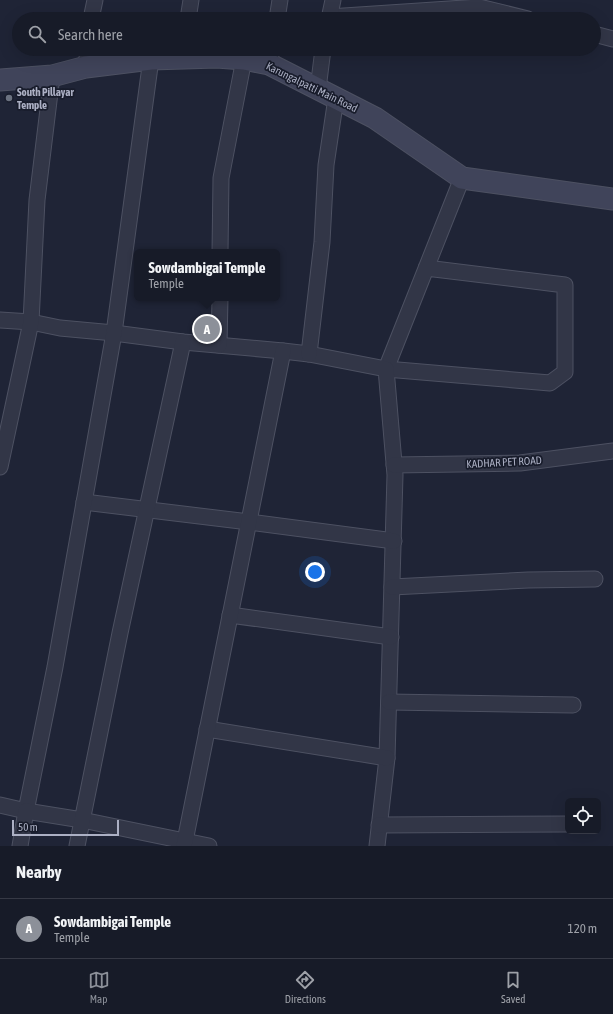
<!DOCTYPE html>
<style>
:root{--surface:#171b28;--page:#242834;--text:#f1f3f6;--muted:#9ea1a8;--line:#363945;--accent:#8c9099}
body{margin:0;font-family:"Asap Condensed",sans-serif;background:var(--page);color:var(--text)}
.controls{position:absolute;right:12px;bottom:12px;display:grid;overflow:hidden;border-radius:6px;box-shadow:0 4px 16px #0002}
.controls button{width:36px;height:36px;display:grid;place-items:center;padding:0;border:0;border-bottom:1px solid var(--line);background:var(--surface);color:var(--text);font:20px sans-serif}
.scale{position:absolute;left:12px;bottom:10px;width:107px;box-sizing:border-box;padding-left:4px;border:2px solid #acb0c4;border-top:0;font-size:11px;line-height:14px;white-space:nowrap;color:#acb0c4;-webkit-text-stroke:3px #181c2b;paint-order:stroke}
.you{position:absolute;left:315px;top:572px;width:14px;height:14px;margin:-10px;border:3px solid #fff;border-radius:50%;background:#1a73e8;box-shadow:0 0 0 6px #1a73e833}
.badge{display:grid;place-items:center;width:26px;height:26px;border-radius:50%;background:var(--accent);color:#fff;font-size:13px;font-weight:700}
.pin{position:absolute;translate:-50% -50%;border:2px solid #fff;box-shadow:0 1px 4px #0006}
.popup{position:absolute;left:134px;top:249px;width:146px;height:52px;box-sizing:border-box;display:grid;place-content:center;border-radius:6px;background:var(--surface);filter:drop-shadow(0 1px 3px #0005);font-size:13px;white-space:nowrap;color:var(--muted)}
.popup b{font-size:15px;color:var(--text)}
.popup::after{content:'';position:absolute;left:50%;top:100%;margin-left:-8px;border:8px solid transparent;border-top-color:var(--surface)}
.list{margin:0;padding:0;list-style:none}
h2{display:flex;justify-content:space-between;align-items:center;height:52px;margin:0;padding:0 16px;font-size:17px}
h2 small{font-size:13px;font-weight:400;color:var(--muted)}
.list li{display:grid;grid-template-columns:26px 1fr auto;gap:12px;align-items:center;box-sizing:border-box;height:60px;padding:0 16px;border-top:1px solid var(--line)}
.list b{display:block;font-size:15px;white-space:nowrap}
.list p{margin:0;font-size:13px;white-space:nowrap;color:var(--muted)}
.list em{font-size:13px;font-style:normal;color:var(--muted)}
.icon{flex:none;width:22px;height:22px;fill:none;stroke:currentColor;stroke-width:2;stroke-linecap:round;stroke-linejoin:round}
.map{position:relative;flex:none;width:613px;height:846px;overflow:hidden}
.search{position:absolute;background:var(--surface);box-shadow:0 4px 16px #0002;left:12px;right:12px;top:12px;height:44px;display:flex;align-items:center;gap:10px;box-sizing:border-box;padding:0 14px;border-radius:22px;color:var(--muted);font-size:15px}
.sheet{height:112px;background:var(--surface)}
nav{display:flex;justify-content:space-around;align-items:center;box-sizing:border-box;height:56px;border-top:1px solid var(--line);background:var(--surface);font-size:11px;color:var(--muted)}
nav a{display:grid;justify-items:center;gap:2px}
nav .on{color:var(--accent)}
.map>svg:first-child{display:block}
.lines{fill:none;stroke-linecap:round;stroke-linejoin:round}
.street-casing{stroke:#4d5162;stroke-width:17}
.secondary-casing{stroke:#4d5162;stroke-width:23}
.street{stroke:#323647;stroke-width:15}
.secondary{stroke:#40445a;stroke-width:21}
.worship-dot{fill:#6b7280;stroke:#181c2b;stroke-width:1.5}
.labels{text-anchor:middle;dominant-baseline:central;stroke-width:3.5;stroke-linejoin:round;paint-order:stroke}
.street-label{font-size:11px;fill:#acb0c4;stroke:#181c2b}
.poi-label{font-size:11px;font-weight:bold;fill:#acb0c4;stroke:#181c2b;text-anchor:start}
</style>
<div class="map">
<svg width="613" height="846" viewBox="0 0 613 846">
<rect width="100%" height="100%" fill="#1f2436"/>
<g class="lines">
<g class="street-casing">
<g id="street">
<path d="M329,17L479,7L528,19"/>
<path d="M91,19L95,0"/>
<path d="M188,19L191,0"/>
<path d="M277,19L280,0"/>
<path d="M329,19L333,0"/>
<path d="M594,34L613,39"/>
<path d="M269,64L272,49"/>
<path d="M86,67L88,49"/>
<path d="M318,89L323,49"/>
<path d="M220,252L221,178L244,59"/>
<path d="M426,268L565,285V372L550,383L386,369L462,178"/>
<path d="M0,320L31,322L60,328L114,333L183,342L283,351L309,354L386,369L395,475L387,758L377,846"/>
<path d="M219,345L220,298"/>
<path d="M309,354L322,242L326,165L336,98"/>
<path d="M394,465L520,463L613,451"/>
<path d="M0,467L31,322L37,200L52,76"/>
<path d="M84,502L249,522L394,541"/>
<path d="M392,587L528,580L595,579"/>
<path d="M230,615L391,637"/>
<path d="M389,702L573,705"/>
<path d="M207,729L387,758"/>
<path d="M0,805L26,811L55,667L114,333L151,59"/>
<path d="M379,825L568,824"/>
<path d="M20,846L26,811L82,820L209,846"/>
<path d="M77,846L120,633L183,342"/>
<path d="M184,846L283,351"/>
</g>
</g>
<g class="secondary-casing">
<path id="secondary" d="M0,80L52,76L86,67L151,59L217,57L244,59L269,64L375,118L462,178L613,199"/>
</g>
<use href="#street" class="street"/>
<use href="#secondary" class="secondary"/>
</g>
<circle class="worship-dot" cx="9" cy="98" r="4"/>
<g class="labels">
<g class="street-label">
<text transform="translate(312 87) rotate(26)">Karungalpatti Main Road</text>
<text transform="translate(504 462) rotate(-3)">KADHAR PET ROAD</text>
</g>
<g class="poi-label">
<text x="17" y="92">South Pillayar<tspan x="17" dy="13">Temple</tspan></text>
</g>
</g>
</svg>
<div class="controls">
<button><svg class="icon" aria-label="locate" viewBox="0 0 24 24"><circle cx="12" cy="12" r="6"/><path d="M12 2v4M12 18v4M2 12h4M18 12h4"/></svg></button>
</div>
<div class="scale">50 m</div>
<div class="you"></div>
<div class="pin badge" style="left:207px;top:329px">A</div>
<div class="popup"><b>Sowdambigai Temple</b>Temple</div>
<div class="search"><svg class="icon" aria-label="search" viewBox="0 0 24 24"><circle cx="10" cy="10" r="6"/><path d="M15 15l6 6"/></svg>Search here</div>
</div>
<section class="sheet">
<h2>Nearby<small></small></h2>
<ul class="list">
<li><span class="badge">A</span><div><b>Sowdambigai Temple</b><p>Temple</p></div><em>120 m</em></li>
</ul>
</section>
<nav>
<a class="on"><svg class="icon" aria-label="map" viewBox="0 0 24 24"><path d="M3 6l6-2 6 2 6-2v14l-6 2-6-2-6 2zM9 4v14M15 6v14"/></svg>Map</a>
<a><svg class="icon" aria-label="directions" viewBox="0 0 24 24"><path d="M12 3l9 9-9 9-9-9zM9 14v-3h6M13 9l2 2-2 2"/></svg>Directions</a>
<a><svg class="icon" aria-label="saved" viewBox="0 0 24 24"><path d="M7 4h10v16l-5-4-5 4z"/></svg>Saved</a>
</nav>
